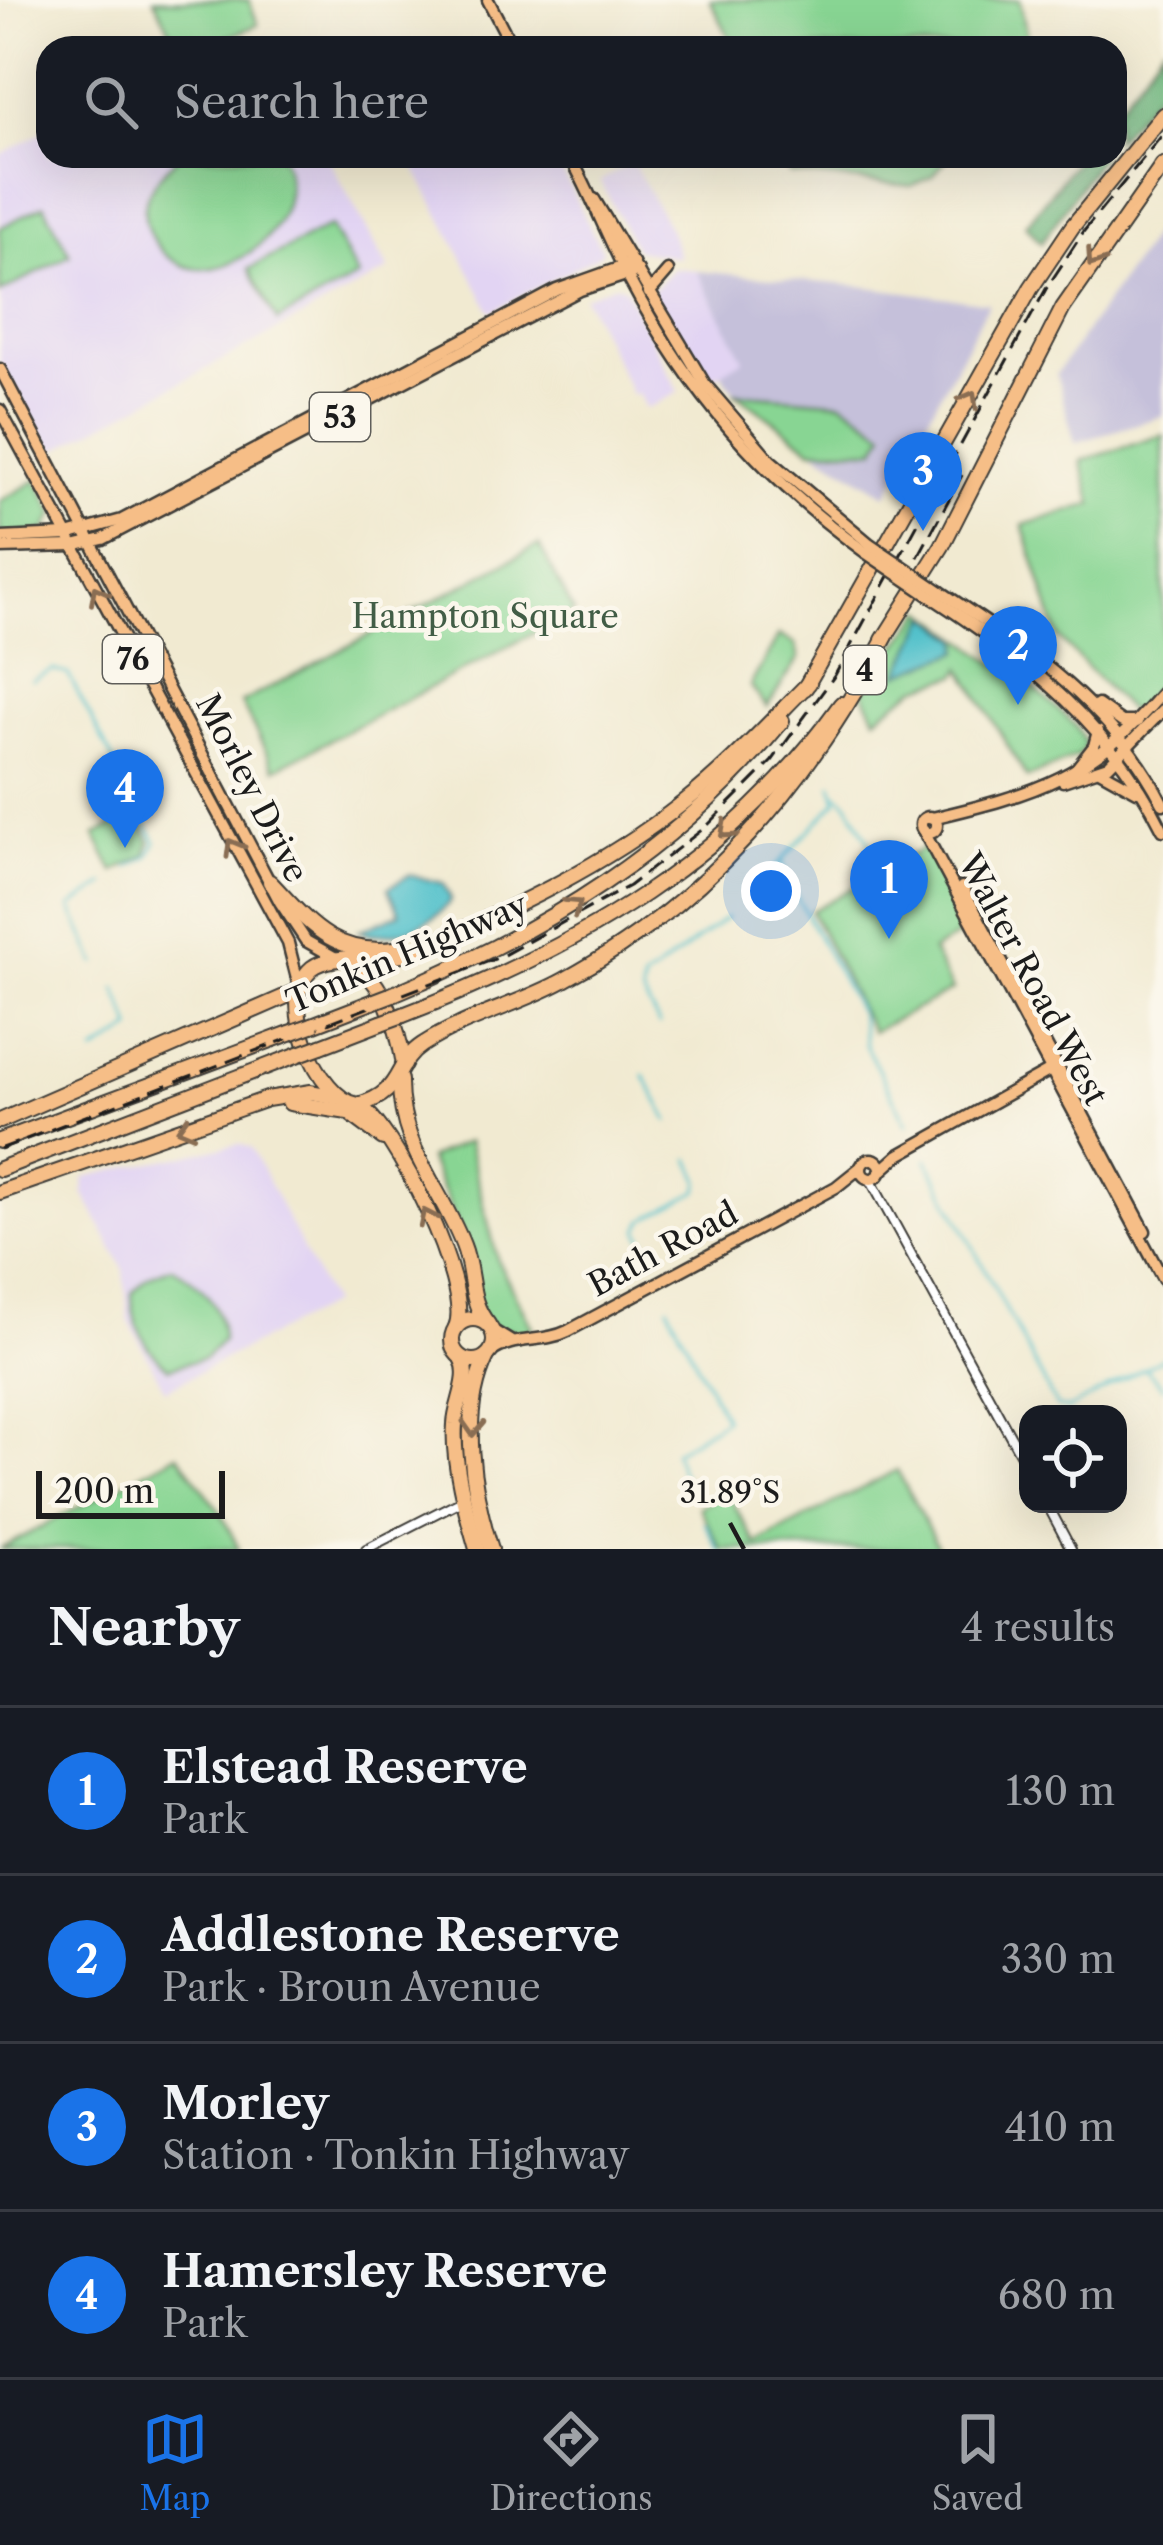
<!DOCTYPE html>
<meta charset="utf-8">
<style>
:root{--surface:#171b24;--page:#242831;--text:#f1f3f6;--muted:#9ea1a6;--line:#363941;--accent:#1a73e8}
body{margin:0;font-family:"Libre Caslon Text",serif;background:var(--page);color:var(--text)}
.controls{position:absolute;right:36px;bottom:36px;display:grid;overflow:hidden;border-radius:24px;box-shadow:0 12px 48px #0002}
.controls button{width:108px;height:108px;display:grid;place-items:center;padding:0;border:0;border-bottom:3px solid var(--line);background:var(--surface);color:var(--text);font:60px sans-serif}
.scale{position:absolute;left:36px;bottom:30px;width:189px;box-sizing:border-box;padding-left:12px;border:6px solid #1c1c1c;border-top:0;font-size:33px;line-height:42px;white-space:nowrap;color:#1c1c1c;-webkit-text-stroke:9px #fbf7ec;paint-order:stroke}
.you{position:absolute;left:771px;top:891px;width:42px;height:42px;margin:-30px;border:9px solid #fff;border-radius:50%;background:#1a73e8;box-shadow:0 0 0 18px #1a73e833}
.badge{display:grid;place-items:center;width:78px;height:78px;border-radius:50%;background:var(--accent);color:#fff;font-size:39px;font-weight:700}
.pin{position:absolute;translate:-50% -99px;filter:drop-shadow(0 3px 6px #0008)}
.pin::after{content:'';position:absolute;top:63px;width:42px;height:36px;background:inherit;clip-path:polygon(0 0,100% 0,50% 100%)}
.list{margin:0;padding:0;list-style:none}
h2{display:flex;justify-content:space-between;align-items:center;height:156px;margin:0;padding:0 48px;font-size:51px}
h2 small{font-size:39px;font-weight:400;color:var(--muted)}
.list li{display:grid;grid-template-columns:78px 1fr auto;gap:36px;align-items:center;box-sizing:border-box;height:168px;padding:0 48px;border-top:3px solid var(--line)}
.list b{display:block;font-size:45px;white-space:nowrap}
.list p{margin:0;font-size:39px;white-space:nowrap;color:var(--muted)}
.list em{font-size:39px;font-style:normal;color:var(--muted)}
.icon{flex:none;width:66px;height:66px;fill:none;stroke:currentColor;stroke-width:2;stroke-linecap:round;stroke-linejoin:round}
.map{position:relative;flex:none;width:1163px;height:1549px;overflow:hidden}
.search{position:absolute;background:var(--surface);box-shadow:0 12px 48px #0002;left:36px;right:36px;top:36px;height:132px;display:flex;align-items:center;gap:30px;box-sizing:border-box;padding:0 42px;border-radius:36px;color:var(--muted);font-size:45px}
.sheet{height:828px;background:var(--surface)}
nav{display:flex;justify-content:space-around;align-items:center;box-sizing:border-box;height:168px;border-top:3px solid var(--line);background:var(--surface);font-size:33px;color:var(--muted)}
nav a{display:grid;justify-items:center;gap:6px}
nav .on{color:var(--accent)}
.map>svg:first-child{display:block}
.built{fill:#e2d4f3}
.industrial{fill:#c5c0da}
.green{fill:#88d593;stroke:#527858;stroke-width:3}
.forest{fill:#6eb67d;stroke:#45694c;stroke-width:3}
.water{fill:#53c1cb;stroke:#386e74;stroke-width:3}
.lines{fill:none;stroke-linecap:round;stroke-linejoin:round}
.stream{stroke:#53c1cb;stroke-width:3}
.minor-casing{stroke:#3c3b37;stroke-width:12}
.major-casing{stroke:#3c3b37;stroke-width:15}
.highway-casing{stroke:#3c3b37;stroke-width:18}
.minor{stroke:#fff;stroke-width:8}
.major{stroke:#f6be87;stroke-width:10}
.highway{stroke:#f6be87;stroke-width:14}
.rail{stroke:#1c1c1c;stroke-width:3;stroke-dasharray:18 9;stroke-linecap:butt}
.major-bridge-casing{stroke:#3c3b37;stroke-width:15;stroke-linecap:butt}
.highway-bridge-casing{stroke:#3c3b37;stroke-width:18;stroke-linecap:butt}
.major-bridge{stroke:#f6be87;stroke-width:10}
.highway-bridge{stroke:#f6be87;stroke-width:14}
.oneway{stroke:#896d52}
.ticks{fill:none;stroke:#1c1c1c;stroke-width:4.5}
.labels{text-anchor:middle;dominant-baseline:central;stroke-width:9;stroke-linejoin:round;paint-order:stroke}
.shield{fill:#fbf7ec;stroke:#5f5e5a;stroke-width:3}
.shield-label{font-size:30px;font-weight:bold;fill:#1c1c1c}
.park-label{font-size:33px;fill:#425d46;stroke:#fbf7ec}
.street-label{font-size:33px;fill:#1c1c1c;stroke:#fbf7ec}
.ticks-label{font-size:30px;text-anchor:middle;fill:#1c1c1c;stroke:#fbf7ec;stroke-width:9;stroke-linejoin:round;paint-order:stroke}
</style>
<div class="map">
<svg width="1163" height="1549" viewBox="0 0 1163 1549">
<rect width="100%" height="100%" fill="#fbf7ec"/>
<filter id="ink" filterUnits="userSpaceOnUse"><feTurbulence type="fractalNoise" baseFrequency=".00833" numOctaves="2"/><feDisplacementMap in="SourceGraphic" scale="24" xChannelSelector="R" yChannelSelector="G"/><feConvolveMatrix kernelMatrix="1 2 1 2 8 2 1 2 1" color-interpolation-filters="sRGB"/></filter>
<filter id="wash" filterUnits="userSpaceOnUse"><feTurbulence type="fractalNoise" baseFrequency=".004" numOctaves="4" result="noise"/><feDisplacementMap in="SourceGraphic" scale="48" xChannelSelector="R" yChannelSelector="G"/><feGaussianBlur stdDeviation="2.7" result="paint"/><feColorMatrix in="noise" values="0 0 0 0 0 0 0 0 0 0 0 0 0 0 0 0 0 1.4 0 .05"/><feComposite in="paint" operator="in"/></filter>
<g filter="url(#wash)">
<rect width="100%" height="100%" fill="#f1ead1"/>
<g class="built">
<path d="M48,129V156H327L389,270L45,456L0,369V155Z"/>
<path d="M409,156H554L603,253L491,312Z"/>
<path d="M633,162L670,231L679,257L636,250L600,181Z"/>
<path d="M674,268L697,270L745,360L707,381L649,293Z"/>
<path d="M615,284L624,287L679,392L646,409L638,393L632,395L584,297Z"/>
<path d="M239,1144L251,1148L331,1304L165,1390L128,1320L124,1270L83,1192L85,1177Z"/>
</g>
<g class="industrial">
<path d="M1163,220V416L1075,443L1056,374Z"/>
<path d="M697,271L860,286L989,303L887,495L812,449H875L885,431L843,402L736,393L721,373L744,359Z"/>
</g>
<g class="green">
<path d="M154,0H249L258,25L202,48H179Z"/>
<path d="M710,0H1020L1029,48H735Z"/>
<path d="M179,156H281C308,206 258,265 205,269C171,271 138,236 146,201C150,184 167,168 179,156Z"/>
<path d="M789,156H949L933,176L911,186L789,174Z"/>
<path d="M44,205L70,255L0,293V228Z"/>
<path d="M330,226L358,277L277,321L249,269Z"/>
<path d="M736,393L843,402L885,432L875,449H812Z"/>
<path d="M1163,435V679L1138,710L1129,711L1058,637L1023,525L1093,504L1081,461Z"/>
<path d="M37,480L55,514L45,531L0,538V501Z"/>
<path d="M539,545L574,612L275,769L241,703Z"/>
<path d="M924,610L996,664L1010,667L1076,726L1086,745L1078,756L1027,778L962,668L958,675L916,688L876,717L863,692Z"/>
<path d="M779,635L795,644L799,658L767,707L750,686Z"/>
<path d="M136,814L150,841L146,855L114,872L95,835Z"/>
<path d="M929,845L973,927L932,951L952,990L872,1032L811,911Z"/>
<path d="M468,1141L498,1262L532,1327L527,1333L481,1327L463,1236L428,1159Z"/>
<path d="M172,1267C202,1285 221,1303 222,1340L205,1358L169,1368C146,1351 131,1321 132,1293L149,1276Z"/>
<path d="M178,1454L221,1513L239,1549H0Z"/>
<path d="M897,1470L939,1549H721L699,1507L727,1492L756,1544Z"/>
</g>
<g class="forest">
<path d="M1163,46V85L1115,140V110Z"/>
<path d="M1079,156H1101L1041,243L1026,225Z"/>
</g>
<g class="water">
<path d="M928,616L960,639V651L899,674Z"/>
<path d="M409,875L443,883L451,899C437,925 386,942 359,931L400,913L388,888Z"/>
</g>
<g class="lines">
<g class="stream">
<path d="M1115,62H1119"/>
<path d="M32,680L53,670L68,674L156,842L149,856L128,868"/>
<path d="M837,794L848,803L880,862"/>
<path d="M782,860L787,879L860,1014L865,1045L907,1124"/>
<path d="M754,890L837,801L832,784"/>
<path d="M96,963L71,907L106,884"/>
<path d="M659,1024L642,993L644,980L726,918"/>
<path d="M95,1053L133,1029L116,989"/>
<path d="M644,1075L669,1121"/>
<path d="M927,1159L1057,1407L1069,1409L1163,1358"/>
<path d="M653,1259L639,1229L644,1220L698,1191L700,1180L690,1159"/>
<path d="M668,1306L725,1419L674,1452L686,1485"/>
<path d="M1146,1369L1163,1387"/>
<path d="M705,1523L718,1549"/>
</g>
</g>
</g>
<g filter="url(#ink)">
<g class="lines">
<g class="minor-casing">
<g id="minor">
<path d="M870,1179L1028,1468"/>
<path d="M1047,1504L1071,1549"/>
<path d="M366,1549L466,1498"/>
</g>
</g>
<g class="major-casing">
<g id="major">
<path d="M488,0L513,48"/>
<path d="M570,156C592,197 609,240 630,281C689,393 763,478 865,552"/>
<path d="M594,199L705,384L770,460L870,544"/>
<path d="M649,293L668,271"/>
<path d="M0,369L280,902L306,941L336,958"/>
<path d="M0,410L288,943L299,986"/>
<path d="M0,538L67,535L122,520L557,290L633,263"/>
<path d="M0,548L73,546L103,539L580,290L638,271"/>
<path d="M941,592C1030,651 1113,706 1163,804"/>
<path d="M936,600C1029,661 1113,728 1163,830"/>
<path d="M1098,705L1122,722H1137"/>
<path d="M1076,769L1094,746L1098,731"/>
<path d="M1101,771L1137,791"/>
<path d="M1063,781L1108,766L1163,710"/>
<circle cx="929" cy="825" r="8"/>
<path d="M932,818C1038,793 1091,777 1163,692"/>
<path d="M923,830L1163,1279"/>
<path d="M962,887L1145,1231"/>
<circle cx="871" cy="1169" r="10"/>
<path d="M880,1172L899,1155L1056,1067"/>
<path d="M492,1330L510,1341"/>
<path d="M490,1353C513,1335 542,1344 568,1331L836,1187L861,1167"/>
</g>
</g>
<g class="highway-casing">
<g id="highway">
<path d="M883,640L942,546L1063,308L1163,165"/>
<path d="M809,683C768,724 728,768 683,803C602,867 512,909 419,949C388,963 333,951 312,968C276,998 317,1099 358,1105C405,1092 392,1065 422,1045C465,1017 519,1005 564,980C709,902 811,779 886,636"/>
<path d="M805,688L1031,288L1072,227L1163,115"/>
<path d="M270,882C309,923 333,956 395,949"/>
<path d="M349,961C384,978 398,1029 404,1065"/>
<path d="M393,994C544,932 678,849 782,721"/>
<path d="M403,1015C582,946 727,862 841,704"/>
<path d="M312,1025L372,1002"/>
<path d="M321,1046L381,1023"/>
<path d="M400,1080C399,1147 440,1186 463,1245C474,1272 468,1301 488,1324"/>
<path d="M290,1103L348,1112L383,1138"/>
<path d="M358,1105C394,1126 473,1288 456,1327"/>
<path d="M0,1121L298,991"/>
<path d="M0,1141L290,1033"/>
<path d="M0,1169L299,1054"/>
<path d="M0,1192L267,1099L311,1092L337,1097"/>
<circle cx="473" cy="1340" r="21"/>
<path d="M487,1356C459,1413 472,1491 491,1549"/>
<path d="M461,1358C472,1377 456,1402 455,1424C452,1463 466,1511 477,1549"/>
</g>
</g>
<use href="#minor" class="minor"/>
<use href="#major" class="major"/>
<use href="#highway" class="highway"/>
<g class="rail">
<path d="M905,581L962,475"/>
<path d="M0,1149L500,957L629,886L707,826L772,761L835,675L1046,289L1084,231L1163,134"/>
</g>
<g class="major-bridge-casing">
<g id="major-bridge">
<path d="M870,544L941,592"/>
<path d="M865,552L936,600"/>
</g>
</g>
<g class="highway-bridge-casing">
<g id="highway-bridge">
<path d="M372,1002L393,994"/>
<path d="M381,1023L403,1015"/>
<path d="M290,1033L312,1025"/>
<path d="M299,1054L321,1046"/>
</g>
</g>
<use href="#major-bridge" class="major-bridge"/>
<use href="#highway-bridge" class="highway-bridge"/>
</g>
<defs><path id="oneway-chevron" d="M-2-3.5L2.5 0L-2 3.5" fill="none" stroke-width="1.6" stroke-linecap="round" stroke-linejoin="round" transform="scale(3)"/></defs>
<g class="oneway">
<use href="#oneway-chevron" transform="translate(1094 259) rotate(124)"/>
<use href="#oneway-chevron" transform="translate(970 399) rotate(-61)"/>
<use href="#oneway-chevron" transform="translate(98 594) rotate(-118)"/>
<use href="#oneway-chevron" transform="translate(727 831) rotate(138)"/>
<use href="#oneway-chevron" transform="translate(233 847) rotate(-120)"/>
<use href="#oneway-chevron" transform="translate(574 906) rotate(-33)"/>
<use href="#oneway-chevron" transform="translate(185 1128) rotate(164)"/>
<use href="#oneway-chevron" transform="translate(427 1217) rotate(-116)"/>
<use href="#oneway-chevron" transform="translate(473 1428) rotate(93)"/>
</g>
</g>
<path class="ticks" d="M730,1523L744,1549"/>
<g class="labels">
<g class="shield">
<rect x="310" y="393" width="60" height="48" rx="9"/>
<rect x="103" y="635" width="60" height="48" rx="9"/>
<rect x="844" y="646" width="42" height="48" rx="9"/>
</g>
<g class="shield-label">
<text x="340" y="417">53</text>
<text x="133" y="659">76</text>
<text x="865" y="670">4</text>
</g>
<g class="park-label">
<text x="485" y="616">Hampton Square</text>
</g>
<g class="street-label">
<text transform="translate(252 788) rotate(63)">Morley Drive</text>
<text transform="translate(407 953) rotate(-23)">Tonkin Highway</text>
<text transform="translate(1033 979) rotate(62)">Walter Road West</text>
<text transform="translate(663 1249) rotate(-28)">Bath Road</text>
</g>
</g>
<g class="ticks-label">
<text x="730" y="1503">31.89°S</text>
</g>
</svg>
<div class="controls">
<button><svg class="icon" aria-label="locate" viewBox="0 0 24 24"><circle cx="12" cy="12" r="6"/><path d="M12 2v4M12 18v4M2 12h4M18 12h4"/></svg></button>
</div>
<div class="scale">200 m</div>
<div class="you"></div>
<div class="pin badge" style="left:889px;top:939px">1</div>
<div class="pin badge" style="left:1018px;top:705px">2</div>
<div class="pin badge" style="left:923px;top:531px">3</div>
<div class="pin badge" style="left:125px;top:848px">4</div>
<div class="search"><svg class="icon" aria-label="search" viewBox="0 0 24 24"><circle cx="10" cy="10" r="6"/><path d="M15 15l6 6"/></svg>Search here</div>
</div>
<section class="sheet">
<h2>Nearby<small>4 results</small></h2>
<ul class="list">
<li><span class="badge">1</span><div><b>Elstead Reserve</b><p>Park</p></div><em>130 m</em></li>
<li><span class="badge">2</span><div><b>Addlestone Reserve</b><p>Park · Broun Avenue</p></div><em>330 m</em></li>
<li><span class="badge">3</span><div><b>Morley</b><p>Station · Tonkin Highway</p></div><em>410 m</em></li>
<li><span class="badge">4</span><div><b>Hamersley Reserve</b><p>Park</p></div><em>680 m</em></li>
</ul>
</section>
<nav>
<a class="on"><svg class="icon" aria-label="map" viewBox="0 0 24 24"><path d="M3 6l6-2 6 2 6-2v14l-6 2-6-2-6 2zM9 4v14M15 6v14"/></svg>Map</a>
<a><svg class="icon" aria-label="directions" viewBox="0 0 24 24"><path d="M12 3l9 9-9 9-9-9zM9 14v-3h6M13 9l2 2-2 2"/></svg>Directions</a>
<a><svg class="icon" aria-label="saved" viewBox="0 0 24 24"><path d="M7 4h10v16l-5-4-5 4z"/></svg>Saved</a>
</nav>
